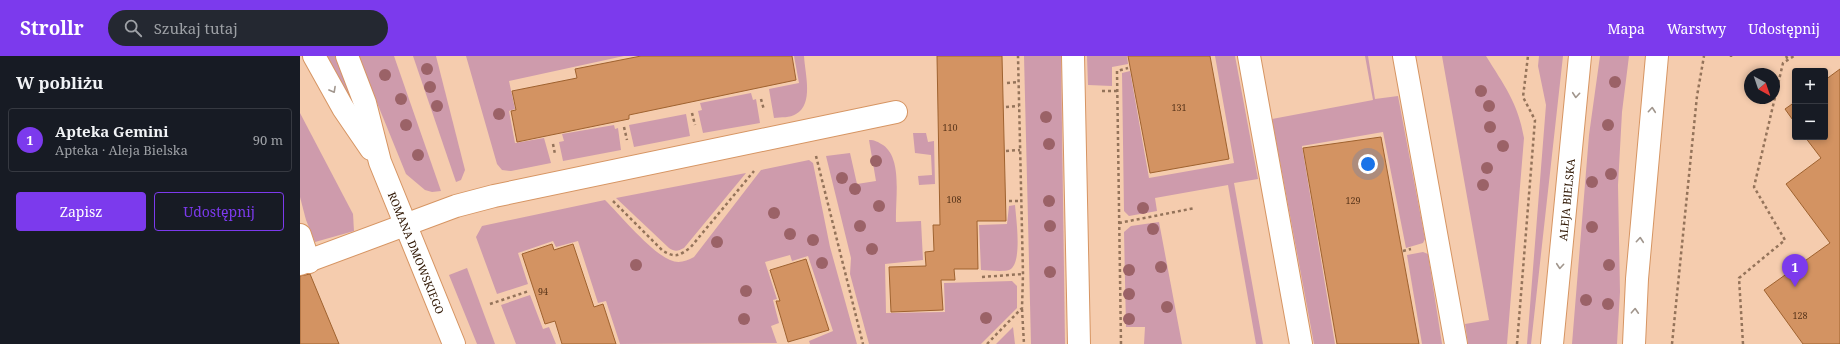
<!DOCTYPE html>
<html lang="pl">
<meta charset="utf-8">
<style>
:root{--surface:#171b24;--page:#242831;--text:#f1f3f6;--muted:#9ea1a6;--line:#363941;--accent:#7c3aed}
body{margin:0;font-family:"Noto Serif",serif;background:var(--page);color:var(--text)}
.controls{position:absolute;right:12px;top:12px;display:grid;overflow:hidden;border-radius:4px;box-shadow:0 2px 6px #0003}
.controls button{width:36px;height:36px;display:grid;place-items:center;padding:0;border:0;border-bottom:1px solid var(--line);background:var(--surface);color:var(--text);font:20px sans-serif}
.compass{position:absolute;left:1444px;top:12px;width:36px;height:36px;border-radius:50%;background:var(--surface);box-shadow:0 2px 6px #0003;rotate:140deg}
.you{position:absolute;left:1068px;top:108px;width:14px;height:14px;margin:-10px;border:3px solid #fff;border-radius:50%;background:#1a73e8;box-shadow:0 0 0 6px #1a73e833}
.badge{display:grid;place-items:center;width:26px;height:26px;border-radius:50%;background:var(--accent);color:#fff;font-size:13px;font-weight:700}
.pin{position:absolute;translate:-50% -33px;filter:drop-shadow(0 1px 2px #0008)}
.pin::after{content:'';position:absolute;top:21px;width:14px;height:12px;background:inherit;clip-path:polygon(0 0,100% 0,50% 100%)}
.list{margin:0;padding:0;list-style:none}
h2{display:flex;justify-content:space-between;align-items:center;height:52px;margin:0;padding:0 16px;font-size:17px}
h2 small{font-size:13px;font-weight:400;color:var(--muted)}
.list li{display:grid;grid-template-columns:26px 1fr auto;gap:12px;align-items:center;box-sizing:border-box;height:64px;margin:0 8px 8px;padding:0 8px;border:1px solid var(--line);border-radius:4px}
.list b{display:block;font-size:15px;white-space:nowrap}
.list p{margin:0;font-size:13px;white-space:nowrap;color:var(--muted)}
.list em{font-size:13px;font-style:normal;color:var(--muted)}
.actions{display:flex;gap:8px;padding:12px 16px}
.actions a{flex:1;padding:9px 0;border:1px solid var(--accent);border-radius:4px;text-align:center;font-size:14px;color:var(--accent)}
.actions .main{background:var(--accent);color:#fff}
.icon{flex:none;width:22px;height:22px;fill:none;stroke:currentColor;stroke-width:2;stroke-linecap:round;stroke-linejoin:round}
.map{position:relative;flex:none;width:1540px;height:288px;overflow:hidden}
header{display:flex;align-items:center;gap:24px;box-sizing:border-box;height:56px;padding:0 20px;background:var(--accent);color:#fff}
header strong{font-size:19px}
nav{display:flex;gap:22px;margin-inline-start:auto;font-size:14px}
.search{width:280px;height:36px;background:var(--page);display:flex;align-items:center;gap:10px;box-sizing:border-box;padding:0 14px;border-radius:22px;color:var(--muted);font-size:15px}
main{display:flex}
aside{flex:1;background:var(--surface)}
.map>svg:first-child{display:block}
.green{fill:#ce9bac}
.building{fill:#d39362;stroke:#9f622f}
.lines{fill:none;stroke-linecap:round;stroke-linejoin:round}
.minor-casing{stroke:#d69563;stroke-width:24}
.path{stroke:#94735a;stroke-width:2.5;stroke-dasharray:3 3;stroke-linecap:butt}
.minor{stroke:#fff;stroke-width:22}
.tree{fill:#9b6267}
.oneway{stroke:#a1968d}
.labels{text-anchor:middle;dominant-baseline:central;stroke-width:4;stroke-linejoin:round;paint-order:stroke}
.number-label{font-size:9px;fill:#58351a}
.street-label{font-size:11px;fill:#2f1602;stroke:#fcf4ef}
</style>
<header>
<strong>Strollr</strong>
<div class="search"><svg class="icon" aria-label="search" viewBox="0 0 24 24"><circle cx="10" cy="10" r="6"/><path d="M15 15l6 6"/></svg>Szukaj tutaj</div>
<nav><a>Mapa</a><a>Warstwy</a><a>Udostępnij</a></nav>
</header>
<main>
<aside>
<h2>W pobliżu<small></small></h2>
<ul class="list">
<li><span class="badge">1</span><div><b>Apteka Gemini</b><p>Apteka · Aleja Bielska</p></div><em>90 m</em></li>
</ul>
<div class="actions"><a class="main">Zapisz</a><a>Udostępnij</a></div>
</aside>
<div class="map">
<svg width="1540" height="288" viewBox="0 0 1540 288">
<rect width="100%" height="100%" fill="#f5ccae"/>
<g class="green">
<path d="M26,0H35L57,52L55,51Z"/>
<path d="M58,0H94L141,135L132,136L125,134L106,118Z"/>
<path d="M113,0H136L165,114L161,124L156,126Z"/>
<path d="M166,0H324L209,25L215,53L209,55L215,87L244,82L251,107L211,115L202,114L197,108Z"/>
<path d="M494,0H504C505,18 514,48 496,58C490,62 481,61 474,62L469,33L499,27Z"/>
<path d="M724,0H761L765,288H731Z"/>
<path d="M787,0H827L828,8L812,11V30L788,29Z"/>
<path d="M915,0H935L958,123L934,127L963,288H956L928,129L855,142L857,155L829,160L824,155L822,17L830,15L849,122L934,107Z"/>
<path d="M1065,0H1068L1075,43L1098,40L1125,183L1123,187L1106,192L1083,76L1002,90L1035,288H1014L972,63L1073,44Z"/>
<path d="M1142,0H1186C1204,29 1218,47 1224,82L1207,288H1168L1165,268L1189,264Z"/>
<path d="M1239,0H1263L1231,288H1227L1246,49L1238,10Z"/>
<path d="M1300,0H1329L1322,56L1318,129L1320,236L1317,288H1272L1289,79Z"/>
<path d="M451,37L453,44L456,43L460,67L403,77L398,55L402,54L400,47Z"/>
<path d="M0,57L53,158L54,175L15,186L6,164L0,141Z"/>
<path d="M386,58L390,80L334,91L329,69Z"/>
<path d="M314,69L315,73L318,72L321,94L263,105L259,86L264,85L262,78Z"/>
<path d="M613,77H626L628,86L634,85L635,128L619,129L618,120L632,119L631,99L615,97Z"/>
<path d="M569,84C575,84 578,86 583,89C603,103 595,143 596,166L621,165L623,204L585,208L586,257L645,256L644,227L712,225L717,230V252L681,288H569L550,218L551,202L526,100L550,97L557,128L576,125Z"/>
<path d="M509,104L513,107L530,191L557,288H510L509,285L533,275L508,200L492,205L490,199L465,206L477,243L473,244L479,267L471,270L477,287L320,288L306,245L298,247L278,185L256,191L253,185L218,197L228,228L197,238L176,181L182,170L305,144C321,160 351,196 370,204C379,208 386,205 394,201L461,114Z"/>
<path d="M446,117L384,192C378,195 375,196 369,192L316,142Z"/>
<path d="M715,149C716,162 723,209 709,214C701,216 689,214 681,214L679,169L707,168L709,150Z"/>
<path d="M859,166L882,288H844L845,271H826L824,176L831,170Z"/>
<path d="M1123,196L1128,198L1142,288H1122L1107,199Z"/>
<path d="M167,212L195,288H177L149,219Z"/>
<path d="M230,239L243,273L249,271L256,288H216L201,249Z"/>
<path d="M713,271L715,288H696Z"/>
</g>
<g class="building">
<path d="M341,0H492L496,24L329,59V63L217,86L211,55L216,54L212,35L277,22L275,13Z"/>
<path d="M637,0H702L706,165H677L678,213H654L655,224H641L643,254L591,256L589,211L626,210L625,196L634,195L633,169H640Z"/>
<path d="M828,0H910L929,103L850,117Z"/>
<path d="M1540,13V288H1503L1464,234L1530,187L1486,128L1521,102L1505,81H1525V24Z"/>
<path d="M1495,46V67L1485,53Z"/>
<path d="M1081,81L1119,288H1037L1003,92Z"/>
<path d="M252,188L254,194L273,188L294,251L303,248L316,288H262L255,265L245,268L222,198Z"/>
<path d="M506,203L529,274L488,286L476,245H480L470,214Z"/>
<path d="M10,218L39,288H0V220Z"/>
</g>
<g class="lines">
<g class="minor-casing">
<g id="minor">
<path d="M14,0L43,52L71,93"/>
<path id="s1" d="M47,0L65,47L80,106L154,288"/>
<path d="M773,0L779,288"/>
<path d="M949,0L1001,288"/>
<path d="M1104,0L1156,288"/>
<path d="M0,179L9,206"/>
<path d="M0,208L156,150L194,140L596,56"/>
<path id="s2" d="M1252,288L1280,0"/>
<path d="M1334,288L1337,223L1357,0"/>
</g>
</g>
<g class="path">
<path d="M1486,0L1488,4"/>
<path d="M1431,1V0"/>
<path d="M707,27L719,26"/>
<path d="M802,35H817"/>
<path d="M461,43L464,54"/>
<path d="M706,51L719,50"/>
<path d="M392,57L395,69"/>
<path d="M324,71L327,84"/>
<path d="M253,88L255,98"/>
<path d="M706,95L720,94"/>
<path d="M516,100L563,288"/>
<path d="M313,145L363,195C376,202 378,200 390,192L454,115"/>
<path d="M709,145H721"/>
<path d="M819,167L895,152"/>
<path d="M1103,195L1111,193"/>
<path d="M682,221L723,218"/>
<path d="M190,248L229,235"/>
<path d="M722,253L724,288"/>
<path d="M687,288L722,252L723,218L718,0"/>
<path d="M821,288L817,15L828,12"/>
<path d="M1217,288L1235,64L1223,41L1228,0"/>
<path d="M1372,288L1397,40L1404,0"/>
<path d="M1443,288L1439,222L1485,184L1454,131L1483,7L1494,0"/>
</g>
<use href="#minor" class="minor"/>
</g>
<g class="tree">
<circle cx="127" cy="13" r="6"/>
<circle cx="85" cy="19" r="6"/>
<circle cx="1315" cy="26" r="6"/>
<circle cx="130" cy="31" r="6"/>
<circle cx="1181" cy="35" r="6"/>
<circle cx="101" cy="43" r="6"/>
<circle cx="137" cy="50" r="6"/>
<circle cx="1189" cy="50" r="6"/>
<circle cx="199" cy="58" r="6"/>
<circle cx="746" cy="61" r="6"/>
<circle cx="106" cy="69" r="6"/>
<circle cx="1308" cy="69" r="6"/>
<circle cx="1190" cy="71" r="6"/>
<circle cx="749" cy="88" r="6"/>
<circle cx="1203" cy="90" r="6"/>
<circle cx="118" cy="99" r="6"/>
<circle cx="576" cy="105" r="6"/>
<circle cx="1187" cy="112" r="6"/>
<circle cx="1311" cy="118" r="6"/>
<circle cx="542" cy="122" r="6"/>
<circle cx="1292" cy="126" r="6"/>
<circle cx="1183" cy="129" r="6"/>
<circle cx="555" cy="133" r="6"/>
<circle cx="749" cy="145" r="6"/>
<circle cx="579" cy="150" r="6"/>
<circle cx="843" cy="152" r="6"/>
<circle cx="474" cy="157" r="6"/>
<circle cx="560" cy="170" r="6"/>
<circle cx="750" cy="170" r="6"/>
<circle cx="1292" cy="171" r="6"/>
<circle cx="853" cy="173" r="6"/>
<circle cx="490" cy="178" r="6"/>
<circle cx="513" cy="184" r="6"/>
<circle cx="417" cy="186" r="6"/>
<circle cx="572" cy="193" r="6"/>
<circle cx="522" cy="207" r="6"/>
<circle cx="336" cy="209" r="6"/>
<circle cx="1309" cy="209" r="6"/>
<circle cx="861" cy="211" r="6"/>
<circle cx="829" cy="214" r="6"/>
<circle cx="750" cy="216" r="6"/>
<circle cx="446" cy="235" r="6"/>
<circle cx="829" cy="238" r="6"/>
<circle cx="1286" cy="244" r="6"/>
<circle cx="1308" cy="248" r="6"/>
<circle cx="867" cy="251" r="6"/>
<circle cx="686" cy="262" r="6"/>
<circle cx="444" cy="263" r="6"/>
<circle cx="829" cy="263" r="6"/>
</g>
<defs><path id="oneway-chevron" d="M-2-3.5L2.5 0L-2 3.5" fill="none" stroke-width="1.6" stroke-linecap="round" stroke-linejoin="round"/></defs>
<g class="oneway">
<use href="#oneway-chevron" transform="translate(33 34) rotate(61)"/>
<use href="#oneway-chevron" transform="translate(1276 39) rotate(95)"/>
<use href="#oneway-chevron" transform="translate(1352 54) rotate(-85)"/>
<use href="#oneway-chevron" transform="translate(1340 184) rotate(-85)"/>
<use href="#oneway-chevron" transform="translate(1260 210) rotate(95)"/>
<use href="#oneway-chevron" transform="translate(1335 255) rotate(-87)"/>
</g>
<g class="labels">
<g class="number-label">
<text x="879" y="51">131</text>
<text x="650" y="71">110</text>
<text x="654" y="143">108</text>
<text x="1053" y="144">129</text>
<text x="243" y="235">94</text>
<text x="1500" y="259">128</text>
</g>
<g class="street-label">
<text stroke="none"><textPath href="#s2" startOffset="145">ALEJA BIELSKA</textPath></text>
<text stroke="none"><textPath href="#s1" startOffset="209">ROMANA DMOWSKIEGO</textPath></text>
</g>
</g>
</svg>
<div class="controls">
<button>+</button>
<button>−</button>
</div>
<svg class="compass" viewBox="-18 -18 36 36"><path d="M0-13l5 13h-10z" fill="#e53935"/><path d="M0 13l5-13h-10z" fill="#9ea1a6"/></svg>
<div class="you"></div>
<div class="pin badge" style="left:1495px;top:231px">1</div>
</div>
</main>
